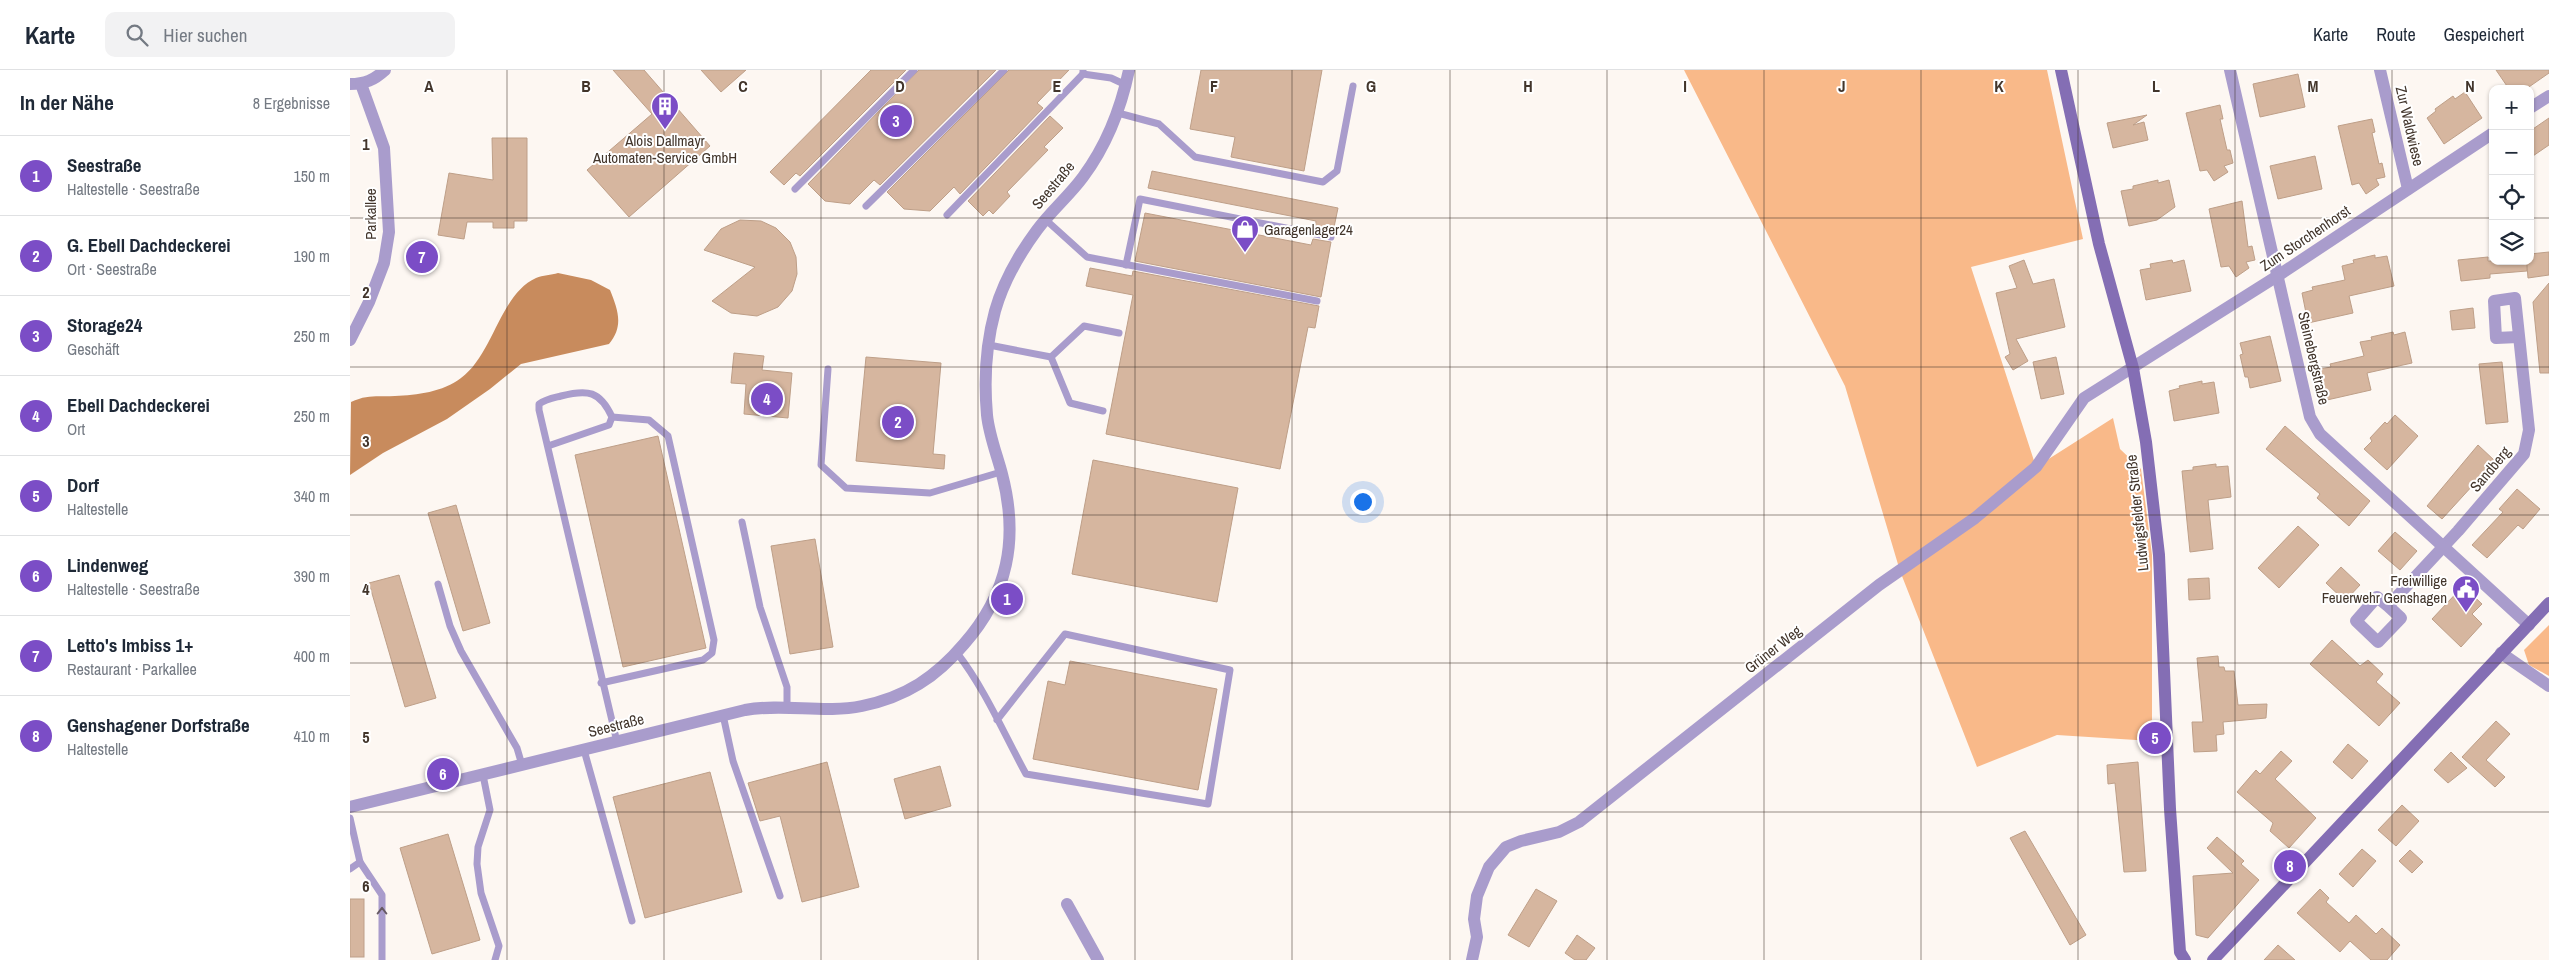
<!DOCTYPE html>
<html lang="de">
<meta charset="utf-8">
<style>
:root{--surface:#fff;--page:#f2f2f3;--text:#1f2937;--muted:#747a83;--line:#e0e1e3;--accent:#7b4dc6}
body{margin:0;font-family:"Archivo Narrow",sans-serif;background:var(--page);color:var(--text)}
.controls{position:absolute;right:15px;top:15px;display:grid;overflow:hidden;border-radius:10px;box-shadow:0 1px 4px #0004}
.controls button{width:45px;height:45px;display:grid;place-items:center;padding:0;border:0;border-bottom:1px solid var(--line);background:var(--surface);color:var(--text);font:25px sans-serif}
.you{position:absolute;left:1012px;top:431px;width:18px;height:18px;margin:-12px;border:4px solid #fff;border-radius:50%;background:#1a73e8;box-shadow:0 0 0 8px #1a73e833}
.badge{display:grid;place-items:center;width:32px;height:32px;border-radius:50%;background:var(--accent);color:#fff;font-size:16px;font-weight:700}
.pin{position:absolute;translate:-50% -50%;border:2px solid #fff;box-shadow:0 1px 5px #0006}
.list{margin:0;padding:0;list-style:none}
h2{display:flex;justify-content:space-between;align-items:center;height:65px;margin:0;padding:0 20px;font-size:21px}
h2 small{font-size:16px;font-weight:400;color:var(--muted)}
.list li{display:grid;grid-template-columns:32px 1fr auto;gap:15px;align-items:center;box-sizing:border-box;height:80px;padding:0 20px;border-top:1px solid var(--line)}
.list b{display:block;font-size:19px;white-space:nowrap}
.list p{margin:0;font-size:16px;white-space:nowrap;color:var(--muted)}
.list em{font-size:16px;font-style:normal;color:var(--muted)}
.icon{flex:none;width:28px;height:28px;fill:none;stroke:currentColor;stroke-width:2;stroke-linecap:round;stroke-linejoin:round}
.map{position:relative;flex:none;width:2199px;height:890px;overflow:hidden}
header{display:flex;align-items:center;gap:30px;box-sizing:border-box;height:70px;padding:0 25px;background:var(--surface);border-bottom:1px solid var(--line)}
header strong{font-size:24px}
nav{display:flex;gap:28px;margin-inline-start:auto;font-size:18px}
.search{width:350px;height:45px;background:var(--page);display:flex;align-items:center;gap:12px;box-sizing:border-box;padding:0 18px;border-radius:10px;color:var(--muted);font-size:19px}
main{display:flex}
aside{flex:1;background:var(--surface)}
.map>svg:first-child{display:block}
.forest{fill:#f9b989}
.water{fill:#c88b5d}
.building{fill:#d6b69f;stroke:#be9f88}
.lines{fill:none;stroke-linecap:round;stroke-linejoin:round}
.lane{stroke:#a99ccc;stroke-width:7}
.street{stroke:#a99ccc;stroke-width:12}
.secondary{stroke:#846eb4;stroke-width:12}
.oneway{stroke:#665963}
.grid{fill:none;stroke:#42352b;stroke-width:1;stroke-opacity:0.55}
.labels{text-anchor:middle;dominant-baseline:central;stroke-width:4;stroke-linejoin:round;paint-order:stroke}
.street-label{font-size:15px;fill:#42352b;stroke:#fff}
.poi-label{font-size:15px;fill:#42352b;stroke:#fff}
.grid-label{font-size:16px;text-anchor:middle;font-weight:bold;fill:#42352b;stroke:#fff;stroke-width:4;stroke-linejoin:round;paint-order:stroke}
</style>
<header>
<strong>Karte</strong>
<div class="search"><svg class="icon" aria-label="search" viewBox="0 0 24 24"><circle cx="10" cy="10" r="6"/><path d="M15 15l6 6"/></svg>Hier suchen</div>
<nav><a>Karte</a><a>Route</a><a>Gespeichert</a></nav>
</header>
<main>
<aside>
<h2>In der Nähe<small>8 Ergebnisse</small></h2>
<ul class="list">
<li><span class="badge">1</span><div><b>Seestraße</b><p>Haltestelle · Seestraße</p></div><em>150 m</em></li>
<li><span class="badge">2</span><div><b>G. Ebell Dachdeckerei</b><p>Ort · Seestraße</p></div><em>190 m</em></li>
<li><span class="badge">3</span><div><b>Storage24</b><p>Geschäft</p></div><em>250 m</em></li>
<li><span class="badge">4</span><div><b>Ebell Dachdeckerei</b><p>Ort</p></div><em>250 m</em></li>
<li><span class="badge">5</span><div><b>Dorf</b><p>Haltestelle</p></div><em>340 m</em></li>
<li><span class="badge">6</span><div><b>Lindenweg</b><p>Haltestelle · Seestraße</p></div><em>390 m</em></li>
<li><span class="badge">7</span><div><b>Letto's Imbiss 1+</b><p>Restaurant · Parkallee</p></div><em>400 m</em></li>
<li><span class="badge">8</span><div><b>Genshagener Dorfstraße</b><p>Haltestelle</p></div><em>410 m</em></li>
</ul>
</aside>
<div class="map">
<svg width="2199" height="890" viewBox="0 0 2199 890">
<rect width="100%" height="100%" fill="#fdf7f2"/>
<g class="forest">
<path d="M1334,0H1697L1733,169L1621,197L1686,397L1763,348L1770,379L1791,399L1802,485V671L1707,665L1627,697L1550,501L1495,316Z"/>
<path d="M2199,555V606L2179,595L2174,580Z"/>
</g>
<path class="water" d="M208,203L241,210L260,220C268,240 274,256 259,274L171,294L140,319L97,349L33,383L0,405L1,332C18,324 27,327 45,326C67,325 93,322 111,308C143,285 150,224 186,208C193,205 201,205 208,203Z"/>
<g class="building">
<path d="M263,0H294L360,76L279,147L237,100L302,44Z"/>
<path d="M351,0H396L371,22Z"/>
<path d="M521,0H556L450,106L446,103L434,115L420,102Z"/>
<path d="M569,0H646L530,115L524,110L500,134L475,131L458,114Z"/>
<path d="M659,0H719L687,33L693,38L610,124L604,117L580,141L554,139L537,122Z"/>
<path d="M851,0H972L954,101L881,87L885,67L840,59Z"/>
<path d="M2146,0H2199V3L2176,19H2159Z"/>
<path d="M1948,4L1955,37L1910,47L1903,14Z"/>
<path d="M2115,22L2132,48L2094,74L2077,48L2086,41L2085,39L2103,26L2105,29Z"/>
<path d="M1870,35L1873,49H1870L1877,80H1880L1883,93L1874,96L1878,102L1864,111L1857,100L1850,101L1836,43Z"/>
<path d="M1797,45L1783,55L1794,52L1798,70L1763,78L1757,53Z"/>
<path d="M700,46L713,58L694,77L698,80L657,122L660,126L643,144L639,140L633,146L618,131Z"/>
<path d="M2199,48V75L2180,88V61Z"/>
<path d="M2022,49L2025,62L2022,63L2029,94L2032,93L2035,107L2026,109L2029,115L2016,124L2009,113L2002,115L1988,56Z"/>
<path d="M142,68H177V151H164V158H143V152H117L114,169L88,165L99,103L143,110Z"/>
<path d="M1965,86L1972,119L1928,129L1920,96Z"/>
<path d="M802,101L988,138L983,162L965,158L966,151L798,118Z"/>
<path d="M1808,110V113L1819,110L1825,137L1807,150L1779,156L1771,121L1783,119V116Z"/>
<path d="M1892,131L1898,177L1902,176L1905,190L1896,192L1899,198L1886,207L1879,196L1871,197L1859,139Z"/>
<path d="M795,143L961,175L963,169L981,172L971,227L785,191Z"/>
<path d="M390,150L411,151L426,158L440,172L446,187L447,204L442,221L428,237L407,246L381,243L362,231L405,197L354,180L371,159Z"/>
<path d="M2199,182V205L2178,208L2177,195V201L2140,204V208L2111,211L2108,190L2138,187V191H2180V184Z"/>
<path d="M2025,185V188L2037,186L2044,216L1999,226L2003,243L1958,253L1952,223L1963,220L1962,217L1995,210L1992,196L2004,193L2003,190Z"/>
<path d="M1674,190L1683,214L1704,209L1715,257L1666,269L1678,291L1663,300L1655,287L1660,284L1646,223L1667,218L1659,196Z"/>
<path d="M1822,190L1823,193L1834,190L1841,221L1796,230L1790,200L1801,198L1800,194Z"/>
<path d="M740,198L782,206L783,201L969,236L965,258L958,257L930,399L756,364L783,225L736,216Z"/>
<path d="M2199,213V303H2190L2183,232Z"/>
<path d="M2123,238L2125,258L2102,260L2100,241Z"/>
<path d="M2043,262L2044,265L2055,262L2062,293L2017,303L2021,320L1977,330L1970,299L1981,297L1980,294L2014,286L2010,272L2022,270L2021,267Z"/>
<path d="M1920,266L1931,311L1900,318L1898,307H1895L1890,285L1893,284L1890,273Z"/>
<path d="M384,283L414,286L412,300L442,303L438,348L394,344L396,314L381,313Z"/>
<path d="M516,287L591,293L583,384L595,385L594,399L506,391Z"/>
<path d="M1706,287L1714,324L1691,329L1683,292Z"/>
<path d="M2152,292L2158,352L2136,354L2129,294Z"/>
<path d="M1852,311V314L1864,312L1869,343L1824,351L1819,321L1830,318L1829,316Z"/>
<path d="M2045,345L2068,366L2037,400L2014,379L2022,371L2020,368L2035,352L2037,354Z"/>
<path d="M1935,356L2020,431L1999,456L1967,428L1970,424L1916,379Z"/>
<path d="M308,366L356,578L273,597L225,385Z"/>
<path d="M2128,375L2145,391L2092,449L2077,436Z"/>
<path d="M743,390L888,418L867,532L722,504Z"/>
<path d="M1866,394V397L1878,396L1881,427L1858,430L1863,479L1840,482L1832,401L1843,400V397Z"/>
<path d="M2167,419L2190,439L2173,459L2168,455L2137,488L2122,475L2153,442L2149,439Z"/>
<path d="M106,435L140,553L113,561L78,443Z"/>
<path d="M1948,456L1969,475L1929,518L1908,498Z"/>
<path d="M2045,462L2067,481L2050,500L2028,481Z"/>
<path d="M465,469L483,577L440,584L421,476Z"/>
<path d="M1991,497L2010,515L1995,531L1976,513Z"/>
<path d="M49,505L86,628L55,637L19,513Z"/>
<path d="M1859,508L1860,529L1839,530L1838,509Z"/>
<path d="M2113,516L2132,534L2122,544L2132,554L2111,577L2082,549Z"/>
<path d="M1982,570L2010,596L2018,590L2033,604L2026,612L2050,633L2029,656L1960,594Z"/>
<path d="M1868,586L1869,597H1874L1875,601H1884L1888,635L1917,634L1916,648L1873,652L1874,664L1866,665L1867,681L1844,682L1842,652H1853L1847,588Z"/>
<path d="M720,591L867,619L848,720L683,689L698,611L715,615Z"/>
<path d="M2146,651L2160,664L2136,690L2155,707L2145,717L2112,687Z"/>
<path d="M1998,674L2018,691L2002,709L1983,692Z"/>
<path d="M1931,681L1942,691L1925,709L1966,748L1939,778L1920,761L1923,753L1887,722L1906,700L1910,704Z"/>
<path d="M2101,682L2117,698L2098,713L2084,700Z"/>
<path d="M477,692L509,817L452,832L430,746L410,751L398,713Z"/>
<path d="M1788,692L1796,801L1774,802L1765,713L1758,714L1757,695Z"/>
<path d="M590,696L601,736L555,749L544,709Z"/>
<path d="M360,702L392,822L295,848L263,727Z"/>
<path d="M2052,735L2069,751L2046,776L2028,760Z"/>
<path d="M1675,761L1736,865L1720,875L1660,768Z"/>
<path d="M98,764L130,870L82,884L50,778Z"/>
<path d="M1867,767L1894,791L1891,794L1909,810L1858,868L1846,865L1843,806L1883,803L1857,778Z"/>
<path d="M2012,779L2026,791L2003,817L1989,804Z"/>
<path d="M2060,780L2073,792L2062,803L2049,791Z"/>
<path d="M1186,819L1207,831L1179,877L1158,865Z"/>
<path d="M1970,819L1979,828L1976,832L1999,853L2006,845L2026,864L2032,858L2050,875L2037,890H2021L2000,871L1990,882L1947,843Z"/>
<rect x="0" y="829" width="14" height="58"/>
<path d="M1227,865L1245,878L1236,890H1225L1215,883Z"/>
<path d="M1928,875L1945,890H1914Z"/>
</g>
<g class="lines">
<g class="lane">
<path d="M733,0V4L761,8L776,15"/>
<path d="M768,43L809,54L845,87L973,112L987,101L1003,16"/>
<path d="M445,119L564,0"/>
<path d="M516,136L654,0"/>
<path d="M597,145L733,4"/>
<path d="M696,150L737,187L967,231"/>
<path d="M776,195L790,129L981,167"/>
<path d="M639,275L701,287L734,256L769,263"/>
<path d="M701,287L720,333L753,341"/>
<path d="M478,299L471,395L496,418L580,423L651,402"/>
<path d="M198,376L259,355L262,347C250,321 238,319 211,326C203,328 196,329 189,334V340L267,672"/>
<path d="M392,452L410,537L437,617V636"/>
<path d="M88,514L100,556L111,581L167,678L172,695"/>
<path d="M607,583C635,619 654,664 676,704L858,734L880,600L715,564L647,650"/>
<path d="M251,613L353,590L362,583L364,570L318,366L299,350L262,347"/>
<path d="M373,645L383,691L430,826"/>
<path d="M234,680L282,851"/>
<path d="M133,705L140,740L128,777L127,794L131,823L149,876L145,890"/>
<path d="M0,748L10,792L0,799"/>
<path d="M10,792L32,825V890"/>
</g>
<g class="street">
<path d="M1880,0L1960,347L1970,364L2179,555"/>
<path d="M2030,0L2058,119"/>
<path d="M0,14C15,14 24,10 35,0"/>
<path d="M2180,38L2199,26"/>
<path d="M0,270L19,232L34,193L39,162L34,78L11,14"/>
<path d="M2038,536L2027,527L2006,551L2028,572L2051,548L2038,536L2108,461L2174,384L2179,360L2165,228L2144,231L2146,268L2168,267"/>
<path d="M2151,583L2199,616"/>
<path d="M0,737L395,640C434,633 474,644 512,636C556,627 586,607 614,574C658,524 669,469 652,404C647,385 639,365 637,345C634,311 636,274 645,241C653,213 670,183 687,160C701,141 719,126 733,107C756,76 771,38 779,0"/>
<path d="M717,834L748,890"/>
<path d="M1122,890L1127,867L1124,849L1127,826L1139,797L1156,777L1171,771L1209,762L1229,752L1529,515L1625,448L1686,397L1734,328L1929,205L2143,63"/>
</g>
<g class="secondary">
<path d="M1711,0L1749,174L1783,298L1796,372L1809,485L1820,739L1830,882L1835,890"/>
<path d="M1863,890L2199,533"/>
</g>
</g>
<defs><path id="oneway-chevron" d="M-2-3.5L2.5 0L-2 3.5" fill="none" stroke-width="1.6" stroke-linecap="round" stroke-linejoin="round" transform="scale(1.25)"/></defs>
<use class="oneway" href="#oneway-chevron" transform="translate(32 841) rotate(-90)"/>
<path class="grid" d="M157,0V890M314,0V890M471,0V890M628,0V890M785,0V890M942,0V890M1100,0V890M1257,0V890M1414,0V890M1571,0V890M1728,0V890M1885,0V890M2042,0V890M0,148H2143M2180,148H2199M0,297H2199M0,445H2199M0,593H2199M0,742H2199"/>
<defs>
<g id="building-pin" transform="scale(1.4375)"><path d="M0 17L-7.5 6A9.5 9.5 0 1 1 7.5 6Z" fill="#7b4dc6" stroke="#fff"/><path d="M-4-6H4V6H1V3H-1V6H-4ZM-2.5-4.3h1.7v1.8h-1.7ZM.8-4.3h1.7v1.8H.8ZM-2.5-1h1.7V.8h-1.7ZM.8-1h1.7V.8H.8Z" fill="#fff"/></g>
<g id="shop-pin" transform="scale(1.4375)"><path d="M0 17L-7.5 6A9.5 9.5 0 1 1 7.5 6Z" fill="#7b4dc6" stroke="#fff"/><path d="M-5-2.5h2.3a2.7 3.5 0 0 1 5.4 0H5L5.5 6h-11ZM-1.5-2.5h3a1.5 2.3 0 0 0-3 0Z" fill="#fff"/></g>
<g id="civic-pin" transform="scale(1.4375)"><path d="M0 17L-7.5 6A9.5 9.5 0 1 1 7.5 6Z" fill="#7b4dc6" stroke="#fff"/><path d="M-.6-6.5H3V-4.5H.6V-3L4-1V1h2V6H-6V1h2V-1L-.6-3ZM-1.2 2.5V6h2.4V2.5Z" fill="#fff"/></g>
</defs>
<g fill-rule="evenodd">
<use href="#building-pin" x="315" y="36"/>
<use href="#shop-pin" x="895" y="159"/>
<use href="#civic-pin" x="2116" y="519"/>
</g>
<g class="labels">
<g class="street-label">
<text transform="translate(2060 56) rotate(77)">Zur Waldwiese</text>
<text transform="translate(703 115) rotate(-50)">Seestraße</text>
<text transform="translate(20 144) rotate(-90)">Parkallee</text>
<text transform="translate(1955 168) rotate(-34)">Zum Storchenhorst</text>
<text transform="translate(1964 288) rotate(77)">Steinebergstraße</text>
<text transform="translate(2140 399) rotate(-50)">Sandberg</text>
<text transform="translate(1787 443) rotate(-96)">Ludwigsfelder Straße</text>
<text transform="translate(1423 579) rotate(-38)">Grüner Weg</text>
<text transform="translate(266 655) rotate(-14)">Seestraße</text>
</g>
<g class="poi-label">
<text x="315" y="70">Alois Dallmayr<tspan x="315" dy="17">Automaten-Service GmbH</tspan></text>
<text x="914" y="159" text-anchor="start">Garagenlager24</text>
<text x="2097" y="510" text-anchor="end">Freiwillige<tspan x="2097" dy="17">Feuerwehr Genshagen</tspan></text>
</g>
</g>
<g class="grid-label">
<text x="79" y="22">A</text>
<text x="236" y="22">B</text>
<text x="393" y="22">C</text>
<text x="550" y="22">D</text>
<text x="707" y="22">E</text>
<text x="864" y="22">F</text>
<text x="1021" y="22">G</text>
<text x="1178" y="22">H</text>
<text x="1335" y="22">I</text>
<text x="1492" y="22">J</text>
<text x="1649" y="22">K</text>
<text x="1806" y="22">L</text>
<text x="1963" y="22">M</text>
<text x="2120" y="22">N</text>
<text x="16" y="80">1</text>
<text x="16" y="228">2</text>
<text x="16" y="377">3</text>
<text x="16" y="525">4</text>
<text x="16" y="673">5</text>
<text x="16" y="822">6</text>
</g>
</svg>
<div class="controls">
<button>+</button>
<button>−</button>
<button><svg class="icon" aria-label="locate" viewBox="0 0 24 24"><circle cx="12" cy="12" r="6"/><path d="M12 2v4M12 18v4M2 12h4M18 12h4"/></svg></button>
<button><svg class="icon" aria-label="layers" viewBox="0 0 24 24"><path d="M12 4l9 5-9 5-9-5zM3 14l9 5 9-5"/></svg></button>
</div>
<div class="you"></div>
<div class="pin badge" style="left:657px;top:529px">1</div>
<div class="pin badge" style="left:548px;top:352px">2</div>
<div class="pin badge" style="left:546px;top:51px">3</div>
<div class="pin badge" style="left:417px;top:329px">4</div>
<div class="pin badge" style="left:1805px;top:668px">5</div>
<div class="pin badge" style="left:93px;top:704px">6</div>
<div class="pin badge" style="left:72px;top:187px">7</div>
<div class="pin badge" style="left:1940px;top:796px">8</div>
</div>
</main>
